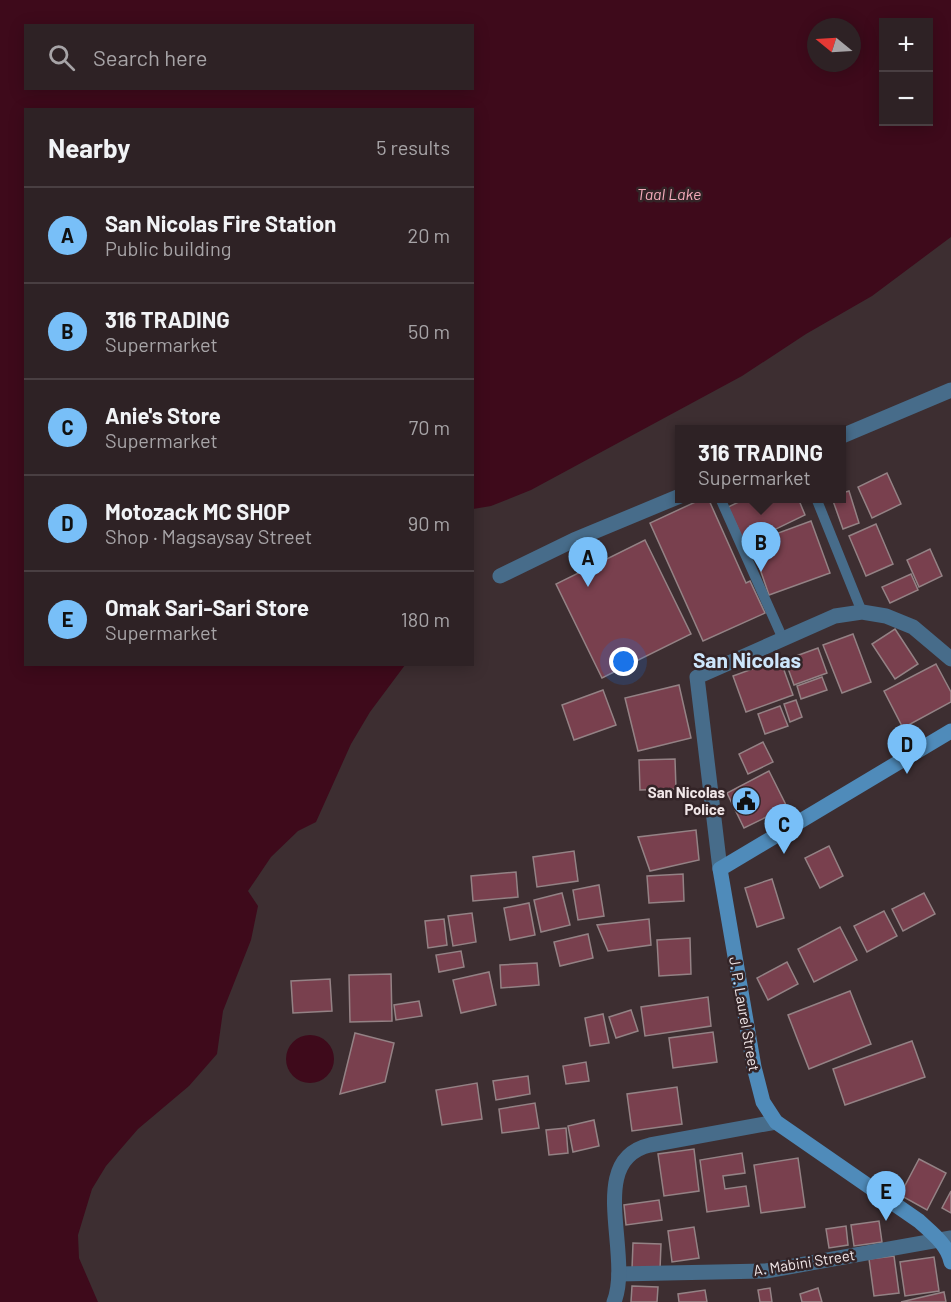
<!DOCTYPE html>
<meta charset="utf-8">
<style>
:root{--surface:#2e2225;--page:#362a2d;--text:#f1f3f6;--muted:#a7a4a7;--line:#493f42;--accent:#78bff8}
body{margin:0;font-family:Barlow,sans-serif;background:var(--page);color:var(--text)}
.controls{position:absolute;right:18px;top:18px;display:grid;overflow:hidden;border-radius:0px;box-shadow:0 3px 15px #0003}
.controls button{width:54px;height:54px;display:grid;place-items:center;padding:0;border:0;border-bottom:2px solid var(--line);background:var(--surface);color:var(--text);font:30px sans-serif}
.compass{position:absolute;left:807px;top:18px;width:54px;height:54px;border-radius:50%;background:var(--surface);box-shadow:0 3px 15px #0003;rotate:288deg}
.you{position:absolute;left:624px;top:662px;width:21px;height:21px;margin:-15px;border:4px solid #fff;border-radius:50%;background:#1a73e8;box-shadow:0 0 0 9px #1a73e833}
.badge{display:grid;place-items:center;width:39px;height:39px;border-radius:50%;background:var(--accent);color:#111;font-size:20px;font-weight:700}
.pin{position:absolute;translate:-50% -50px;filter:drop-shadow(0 2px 3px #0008)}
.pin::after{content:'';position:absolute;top:32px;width:21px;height:18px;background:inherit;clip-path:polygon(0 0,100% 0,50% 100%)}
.popup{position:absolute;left:675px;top:425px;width:171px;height:78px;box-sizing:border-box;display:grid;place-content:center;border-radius:0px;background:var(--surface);filter:drop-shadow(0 2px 4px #0005);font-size:20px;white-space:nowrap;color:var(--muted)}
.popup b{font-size:22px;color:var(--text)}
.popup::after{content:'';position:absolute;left:50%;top:100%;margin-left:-12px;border:12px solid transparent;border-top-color:var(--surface)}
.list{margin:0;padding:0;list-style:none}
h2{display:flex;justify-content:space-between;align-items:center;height:78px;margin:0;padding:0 24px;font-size:26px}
h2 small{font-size:20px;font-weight:400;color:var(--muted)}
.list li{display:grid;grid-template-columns:39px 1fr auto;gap:18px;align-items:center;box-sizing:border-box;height:96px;padding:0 24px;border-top:2px solid var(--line)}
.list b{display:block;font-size:22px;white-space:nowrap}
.list p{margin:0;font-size:20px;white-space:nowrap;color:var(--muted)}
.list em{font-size:20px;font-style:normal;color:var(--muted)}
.icon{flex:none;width:33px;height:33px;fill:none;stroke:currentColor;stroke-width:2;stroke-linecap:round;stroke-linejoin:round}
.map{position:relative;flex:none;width:951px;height:1302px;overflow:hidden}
.search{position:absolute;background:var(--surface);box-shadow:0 3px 15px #0003;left:24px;top:24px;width:450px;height:66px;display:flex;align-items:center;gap:15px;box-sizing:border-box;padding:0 21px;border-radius:0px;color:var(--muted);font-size:22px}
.panel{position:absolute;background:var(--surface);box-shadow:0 3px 15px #0003;left:24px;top:108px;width:450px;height:558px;border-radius:0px}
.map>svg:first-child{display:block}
.water{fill:#3e0a1b;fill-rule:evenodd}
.building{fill:#79404e;stroke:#948285;stroke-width:1.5}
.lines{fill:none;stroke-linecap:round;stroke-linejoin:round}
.service{stroke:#476c8a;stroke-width:10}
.minor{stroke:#476c8a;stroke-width:15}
.secondary{stroke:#4f8bba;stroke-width:15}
.labels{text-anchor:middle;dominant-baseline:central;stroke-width:5;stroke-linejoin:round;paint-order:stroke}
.poi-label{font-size:15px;font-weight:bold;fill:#f0e6e7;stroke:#332427;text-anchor:end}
.street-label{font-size:15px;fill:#f0e6e7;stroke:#332427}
.water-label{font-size:16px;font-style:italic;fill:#f5acbb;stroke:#332427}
.district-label{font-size:21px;font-weight:bold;fill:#cde6fc;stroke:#332427}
</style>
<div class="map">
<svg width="951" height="1302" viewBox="0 0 951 1302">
<rect width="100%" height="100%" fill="#3d2e31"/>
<g class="water">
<path d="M0,0H951V237L872,296L806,334L742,376L531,490L491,506L473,509L472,110H26V664L405,665L370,712L351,744L316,822L298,831L271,857L248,891L258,906L251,940L223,1011L217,1054L189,1086L138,1129L106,1166L92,1189L78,1235L79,1258L98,1302H0ZM884,22H928V122H884ZM26,26H472V88H26ZM816,27H852V63H816Z"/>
<circle cx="310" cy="1059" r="24"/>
</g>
<g class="building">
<path d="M887,473L901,504L872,518L858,487Z"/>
<path d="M849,491L859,523L843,529L832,498H842V493Z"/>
<path d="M704,498H708L746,583L750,581L765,613L703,641L650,523Z"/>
<path d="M747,498H798L805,515L745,544L728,507Z"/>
<path d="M811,521L830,573L769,595L751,543Z"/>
<path d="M876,524L893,564L866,576L849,536Z"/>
<path d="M645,540L691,634L602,678L556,584Z"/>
<path d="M930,549L942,576L919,587L907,560Z"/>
<path d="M911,574L918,590L890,603L882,587Z"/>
<path d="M895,629L918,664L895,679L872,644Z"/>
<path d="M853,634L871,682L842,693L823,645Z"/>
<path d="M818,648L827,673L794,685L785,660Z"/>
<path d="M780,659L793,695L746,712L733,676Z"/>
<path d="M936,664L951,692V702L903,728L884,691Z"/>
<path d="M822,677L827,690L801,699L797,686Z"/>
<path d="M679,685L691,738L638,751L625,698Z"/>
<path d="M603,690L616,725L574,740L562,705Z"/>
<path d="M796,700L802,717L790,722L784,704Z"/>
<path d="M780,706L788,726L765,734L758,714Z"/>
<path d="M763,742L773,762L748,774L739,754Z"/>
<path d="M675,759L676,789L640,790L639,760Z"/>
<path d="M769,771L787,807L744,828L727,793Z"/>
<path d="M696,830L699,860L650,871L638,837Z"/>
<path d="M829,846L843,876L820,888L805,858Z"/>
<path d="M574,851L578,881L537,887L533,857Z"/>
<path d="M516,872L518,897L473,901L471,876Z"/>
<path d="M683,874L684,901L649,903L647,876Z"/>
<path d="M772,879L784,918L757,927L745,888Z"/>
<path d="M599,885L604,916L578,920L573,890Z"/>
<path d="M562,893L570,925L541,932L534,900Z"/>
<path d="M924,893L935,914L903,931L892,909Z"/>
<path d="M529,903L535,935L510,940L504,908Z"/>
<path d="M884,911L897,936L867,952L854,926Z"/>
<path d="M472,913L476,942L453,946L448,916Z"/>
<path d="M444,919L447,945L428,948L425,921Z"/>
<path d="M649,919L651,945L608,951L597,925Z"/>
<path d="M840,927L857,960L814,982L798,949Z"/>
<path d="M588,934L593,958L560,966L554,942Z"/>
<path d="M690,938L691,974L659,976L657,940Z"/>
<path d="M461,951L464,967L439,972L436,955Z"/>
<path d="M787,962L798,984L768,1000L757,978Z"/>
<path d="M537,963L539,985L501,988L500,965Z"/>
<path d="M489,972L496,1005L461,1013L453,980Z"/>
<path d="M391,974L392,1021L350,1022L349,975Z"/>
<path d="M330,979L332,1011L293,1013L291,981Z"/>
<path d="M850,991L871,1044L809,1069L788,1015Z"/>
<path d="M708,997L711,1026L645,1036L641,1007Z"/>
<path d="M419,1001L422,1016L396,1020L394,1005Z"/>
<path d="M631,1010L638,1031L616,1038L609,1017Z"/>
<path d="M603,1014L609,1043L590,1046L585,1018Z"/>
<path d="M713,1032L717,1062L673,1068L669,1038Z"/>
<path d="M355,1033L394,1043L385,1082L340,1094Z"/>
<path d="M912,1041L925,1077L845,1105L833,1069Z"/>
<path d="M586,1062L589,1081L566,1084L563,1066Z"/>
<path d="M528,1076L530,1094L496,1100L493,1081Z"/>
<path d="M477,1083L482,1119L442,1125L436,1090Z"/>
<path d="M677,1087L682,1124L632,1131L627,1094Z"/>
<path d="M535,1103L539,1128L502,1133L499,1109Z"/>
<path d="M594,1120L599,1146L573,1152L568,1126Z"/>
<path d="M566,1128L568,1153L549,1155L546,1130Z"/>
<path d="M694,1149L699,1191L664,1196L658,1154Z"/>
<path d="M742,1153L745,1173L723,1176L725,1189L746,1186L749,1206L707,1212L700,1160Z"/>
<path d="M798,1158L805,1207L761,1213L754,1165Z"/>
<path d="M919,1159L946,1173L927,1210L900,1195Z"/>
<path d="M951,1191V1213L942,1208Z"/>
<path d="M659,1200L662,1220L626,1225L624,1205Z"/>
<path d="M879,1221L882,1242L854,1246L851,1225Z"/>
<path d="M846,1226L848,1245L829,1248L826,1229Z"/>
<path d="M694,1227L699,1258L672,1262L668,1231Z"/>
<path d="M633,1243L661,1244L660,1270L632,1269Z"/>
<path d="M894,1256L899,1293L874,1296L869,1259Z"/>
<path d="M934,1257L939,1291L905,1296L900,1262Z"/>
<path d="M632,1286L658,1287L657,1302H631Z"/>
<path d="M770,1288L772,1302H760L758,1290Z"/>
<path d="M818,1288L822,1302H802L800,1294Z"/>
<path d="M705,1290L707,1302H679L678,1294Z"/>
<path d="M944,1292L946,1302H901Z"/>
</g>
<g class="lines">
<g class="service">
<path d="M720,498L783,639"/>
<path d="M816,498L862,612"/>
</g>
<g class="minor">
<path d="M842,436L951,390"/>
<path d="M500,576L574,540L680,496"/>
<path d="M720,869L697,677L835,616L862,612L886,616L913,627L951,659"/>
<path d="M619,1274L766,1271L951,1238"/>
<path d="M614,1302C633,1254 585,1160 650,1145L776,1122"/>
</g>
<path class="secondary" d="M951,731L720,869L754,1067L763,1102L776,1122L919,1221C932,1233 948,1245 951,1262"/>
</g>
<defs>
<g id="civic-disc" transform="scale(1.5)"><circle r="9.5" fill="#78bff8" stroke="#332427"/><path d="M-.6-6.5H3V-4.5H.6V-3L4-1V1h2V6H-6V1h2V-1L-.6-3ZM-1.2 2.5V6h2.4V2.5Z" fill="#111"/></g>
</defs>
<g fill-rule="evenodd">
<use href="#civic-disc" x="746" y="801"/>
</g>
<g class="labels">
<g class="poi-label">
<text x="725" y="792">San Nicolas<tspan x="725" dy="17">Police</tspan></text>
</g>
<g class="street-label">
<text transform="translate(745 1014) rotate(80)">J. P. Laurel Street</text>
<text transform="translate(804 1262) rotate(-9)">A. Mabini Street</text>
</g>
<g class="water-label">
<text x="669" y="193">Taal Lake</text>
</g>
<g class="district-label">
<text x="747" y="659">San Nicolas</text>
</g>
</g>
</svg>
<div class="controls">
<button>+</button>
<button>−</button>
</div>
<svg class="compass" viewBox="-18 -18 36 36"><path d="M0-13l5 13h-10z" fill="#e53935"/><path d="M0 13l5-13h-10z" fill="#a7a4a7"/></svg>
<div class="you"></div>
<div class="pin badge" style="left:588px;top:587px">A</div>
<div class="pin badge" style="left:761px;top:572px">B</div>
<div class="popup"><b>316 TRADING</b>Supermarket</div>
<div class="pin badge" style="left:784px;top:854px">C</div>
<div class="pin badge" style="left:907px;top:774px">D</div>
<div class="pin badge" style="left:886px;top:1221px">E</div>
<div class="search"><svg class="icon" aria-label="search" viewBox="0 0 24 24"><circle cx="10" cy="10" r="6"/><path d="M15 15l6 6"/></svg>Search here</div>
<section class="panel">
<h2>Nearby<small>5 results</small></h2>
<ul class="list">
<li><span class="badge">A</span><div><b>San Nicolas Fire Station</b><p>Public building</p></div><em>20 m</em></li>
<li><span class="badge">B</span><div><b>316 TRADING</b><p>Supermarket</p></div><em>50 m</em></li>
<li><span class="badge">C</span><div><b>Anie's Store</b><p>Supermarket</p></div><em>70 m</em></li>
<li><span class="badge">D</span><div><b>Motozack MC SHOP</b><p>Shop · Magsaysay Street</p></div><em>90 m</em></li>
<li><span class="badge">E</span><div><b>Omak Sari-Sari Store</b><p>Supermarket</p></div><em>180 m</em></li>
</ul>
</section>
</div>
